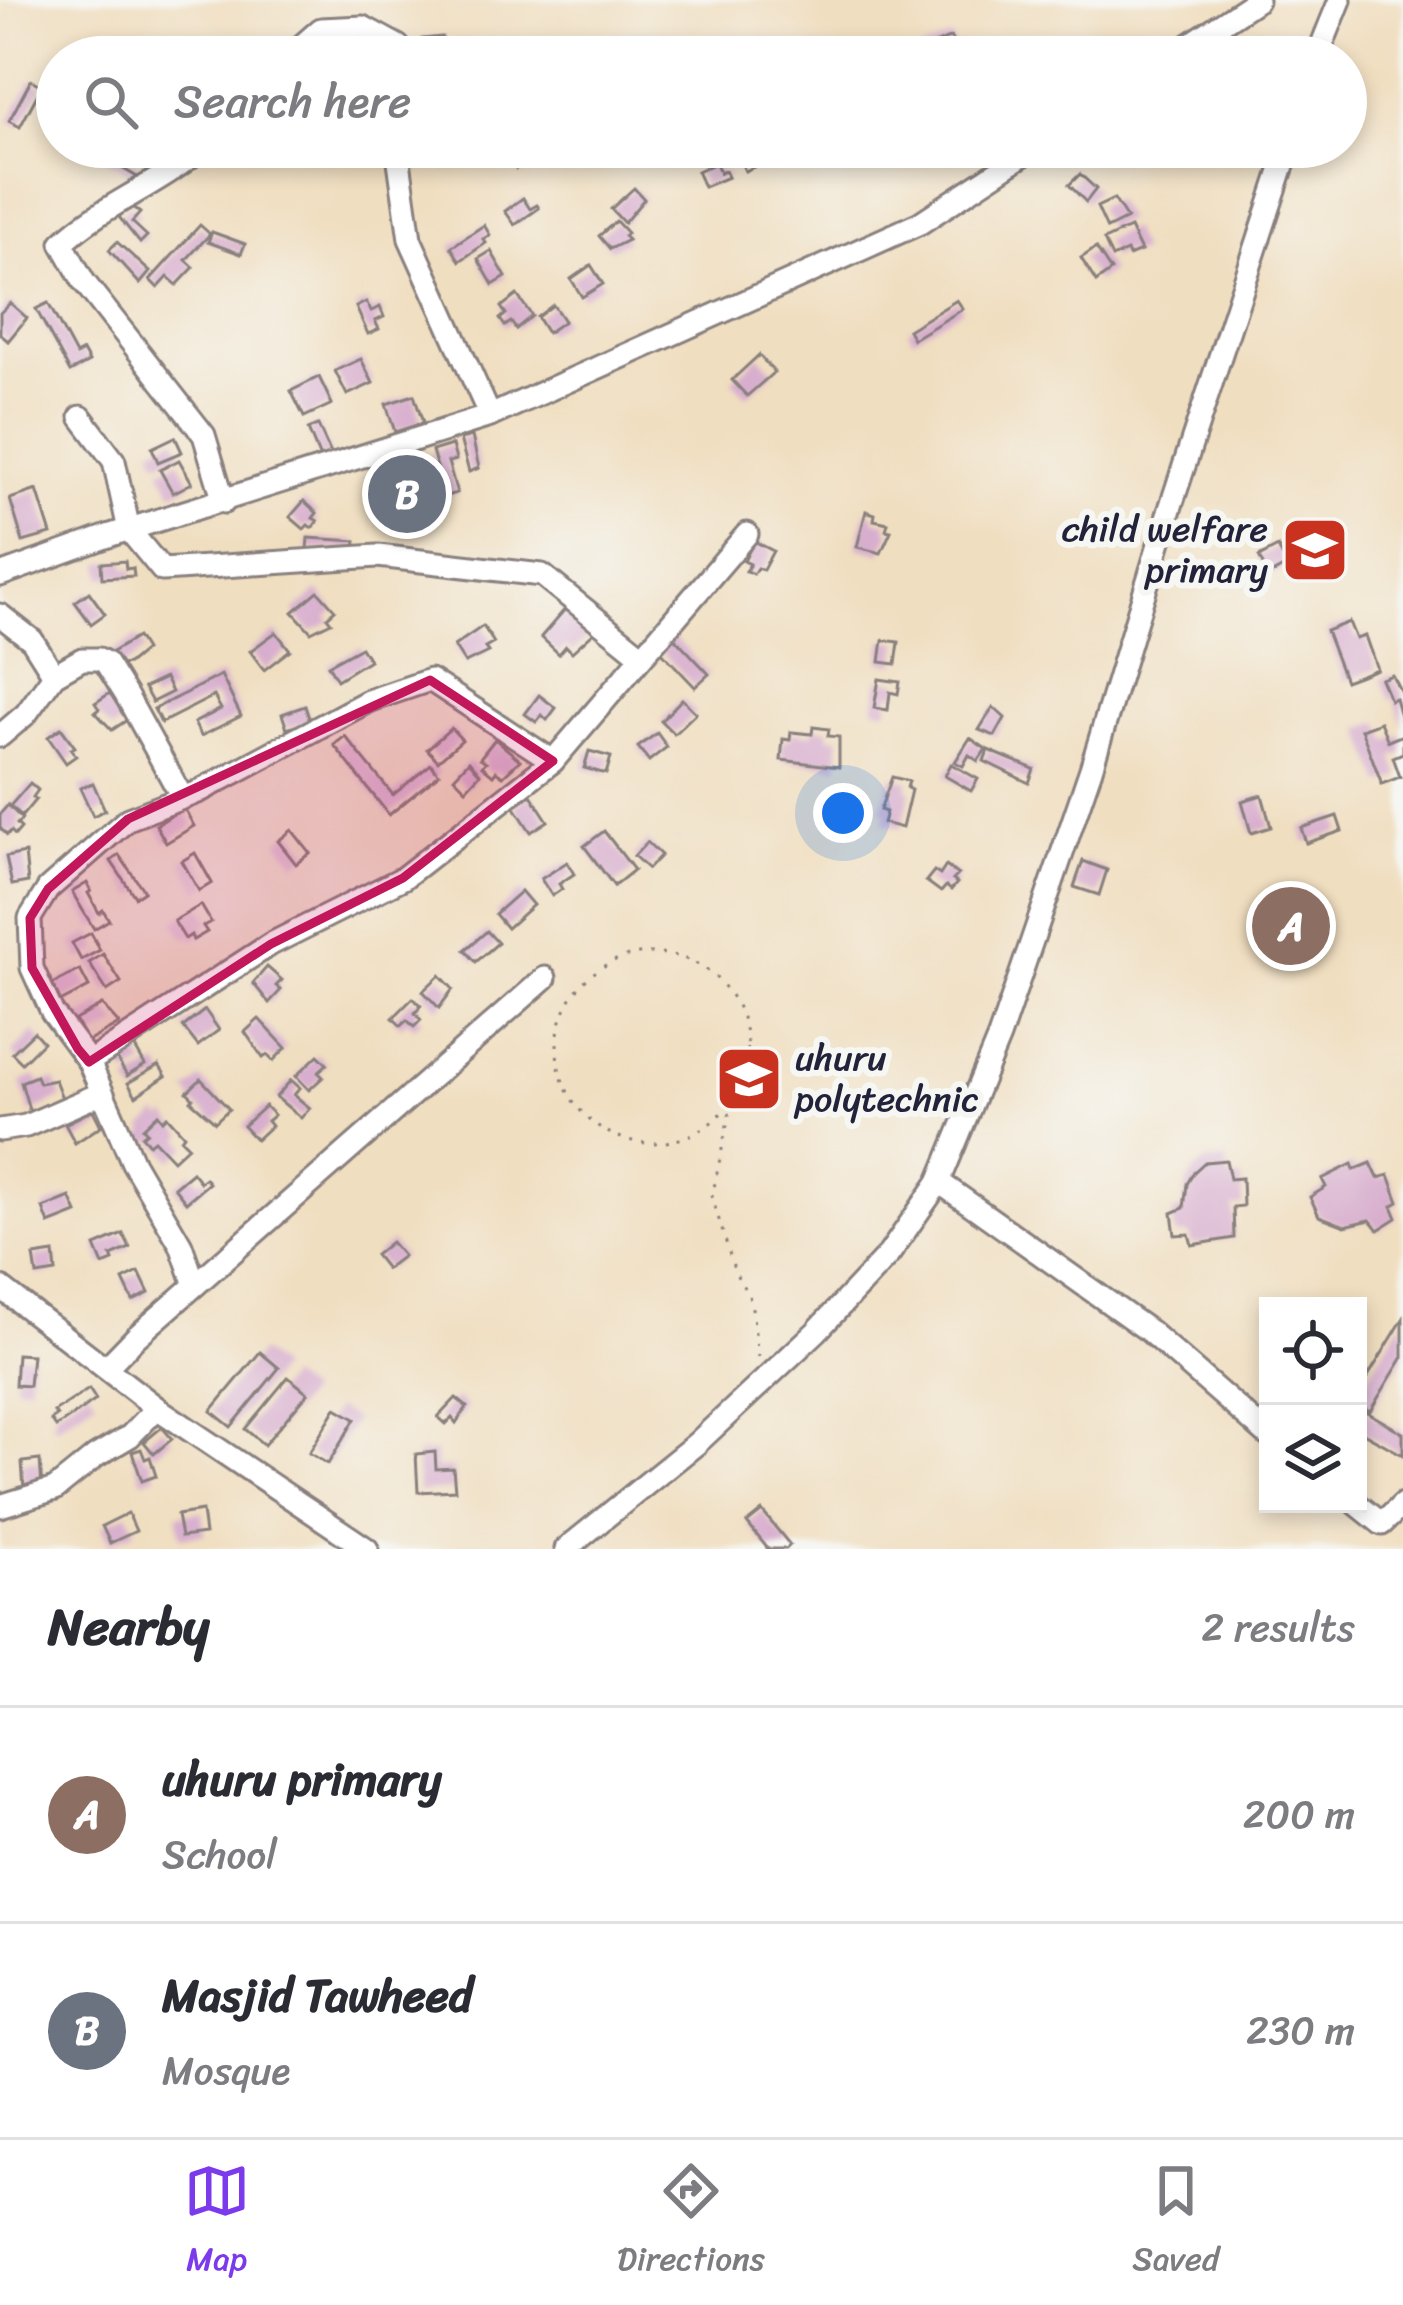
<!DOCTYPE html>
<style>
:root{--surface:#fff;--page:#f7f7f7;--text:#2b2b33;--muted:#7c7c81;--line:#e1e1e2;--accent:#7c3aed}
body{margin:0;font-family:Sriracha,sans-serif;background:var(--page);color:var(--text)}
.controls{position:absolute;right:36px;bottom:36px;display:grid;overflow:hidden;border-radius:0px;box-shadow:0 6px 18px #0003}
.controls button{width:108px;height:108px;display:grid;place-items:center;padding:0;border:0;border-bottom:3px solid var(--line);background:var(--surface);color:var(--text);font:60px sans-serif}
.you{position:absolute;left:843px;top:813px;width:42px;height:42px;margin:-30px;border:9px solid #fff;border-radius:50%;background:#1a73e8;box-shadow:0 0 0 18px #1a73e833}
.badge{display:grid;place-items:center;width:78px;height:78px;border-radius:50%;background:var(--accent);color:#fff;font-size:39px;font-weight:700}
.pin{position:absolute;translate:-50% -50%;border:6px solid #fff;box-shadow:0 3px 12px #0006}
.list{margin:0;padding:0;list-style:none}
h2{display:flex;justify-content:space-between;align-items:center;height:156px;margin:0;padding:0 48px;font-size:51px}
h2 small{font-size:39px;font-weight:400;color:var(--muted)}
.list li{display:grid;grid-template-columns:78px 1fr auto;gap:36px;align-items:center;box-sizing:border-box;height:216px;padding:0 48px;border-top:3px solid var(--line)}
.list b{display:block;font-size:45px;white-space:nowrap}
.list p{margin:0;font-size:39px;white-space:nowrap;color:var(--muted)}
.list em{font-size:39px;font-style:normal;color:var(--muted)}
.icon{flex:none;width:66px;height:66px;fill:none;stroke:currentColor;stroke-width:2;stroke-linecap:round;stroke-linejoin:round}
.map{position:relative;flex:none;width:1403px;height:1549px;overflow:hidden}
.search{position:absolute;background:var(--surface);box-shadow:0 6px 18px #0003;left:36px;right:36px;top:36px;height:132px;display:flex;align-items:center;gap:30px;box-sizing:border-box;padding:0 42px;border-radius:66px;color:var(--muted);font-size:45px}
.sheet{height:588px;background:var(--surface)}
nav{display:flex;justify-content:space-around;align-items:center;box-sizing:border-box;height:168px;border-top:3px solid var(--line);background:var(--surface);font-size:33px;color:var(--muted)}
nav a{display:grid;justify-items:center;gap:6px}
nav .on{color:var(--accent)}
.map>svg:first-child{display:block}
.building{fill:#d8aece}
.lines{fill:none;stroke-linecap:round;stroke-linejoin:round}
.minor-casing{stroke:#89807e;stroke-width:27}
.path{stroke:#89807e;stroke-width:3;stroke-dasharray:3 9;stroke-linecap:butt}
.minor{stroke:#fff;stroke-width:21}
.marked{fill:#c2185b;fill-opacity:0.2;stroke:#c2185b;stroke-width:9;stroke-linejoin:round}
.labels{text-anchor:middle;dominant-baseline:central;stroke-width:12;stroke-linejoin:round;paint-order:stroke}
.poi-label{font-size:36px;fill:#22223b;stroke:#f6f6f2;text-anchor:end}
</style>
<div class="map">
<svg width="1403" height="1549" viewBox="0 0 1403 1549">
<rect width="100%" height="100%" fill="#f6f6f2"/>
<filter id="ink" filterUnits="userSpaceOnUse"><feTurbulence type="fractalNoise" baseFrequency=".00833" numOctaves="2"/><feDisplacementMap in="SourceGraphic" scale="24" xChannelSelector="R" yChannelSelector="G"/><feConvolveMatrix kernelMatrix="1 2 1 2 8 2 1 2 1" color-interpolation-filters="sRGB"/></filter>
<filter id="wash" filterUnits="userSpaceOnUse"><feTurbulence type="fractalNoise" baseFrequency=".004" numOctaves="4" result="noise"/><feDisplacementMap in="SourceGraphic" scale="48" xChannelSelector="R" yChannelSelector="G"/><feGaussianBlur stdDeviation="2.7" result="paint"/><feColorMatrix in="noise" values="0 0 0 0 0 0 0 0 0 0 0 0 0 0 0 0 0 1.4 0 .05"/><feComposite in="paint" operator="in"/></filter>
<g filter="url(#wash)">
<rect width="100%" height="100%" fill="#f0dec0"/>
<g id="blocks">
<g class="building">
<path d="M442,37L443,48L454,47L455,57H415L414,47L423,46L422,39Z"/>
<path d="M951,37L955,47L947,50L950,57H924L921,50Z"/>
<path d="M31,80L42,86L20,127L9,121Z"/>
<path d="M86,147H107L150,172L144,181Z"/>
<path d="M522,147H536L541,156L516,169L508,154Z"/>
<path d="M734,147H769L771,151L753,159L756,166L745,171Z"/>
<path d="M716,163L720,173L725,171L728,177L704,187L697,171Z"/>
<path d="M1080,174L1096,189L1086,202L1069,185Z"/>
<path d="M634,188L644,199L624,223L611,209Z"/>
<path d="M523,198L530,209L537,205L539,208L515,225L505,211Z"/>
<path d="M1114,199L1127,219L1107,229L1097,207Z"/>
<path d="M130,205L140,213L132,222L147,236L140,243L119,217Z"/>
<path d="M616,221L627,233L624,236L628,240L610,249L599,236Z"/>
<path d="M200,225L210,234L186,260L194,267L177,285L168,277L158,288L150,280Z"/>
<path d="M484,225L490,235L483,239L486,243L460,261L451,247Z"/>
<path d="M1130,228L1141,251L1129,256L1127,251L1112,258L1104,240Z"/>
<path d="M212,232L245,244L241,254L208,242Z"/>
<path d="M117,242L150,272L140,284L109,250Z"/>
<path d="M1096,248L1111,271L1096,282L1081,258Z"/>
<path d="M491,251L506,277L493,285L478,259Z"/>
<path d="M591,265L603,284L582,297L571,279Z"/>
<path d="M517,295L532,316L516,329L511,322L505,326L500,319L506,314L501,307Z"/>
<path d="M957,300L963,309L913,339L908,330Z"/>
<path d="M366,302L371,311L380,307L384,317L375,321L379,329L368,334L356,307Z"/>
<path d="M10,303L27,318L8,341L0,334V313Z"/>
<path d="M48,303L76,355L83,351L89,362L70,372L36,309Z"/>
<path d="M553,305L564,321L547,333L537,317Z"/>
<path d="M759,355L774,372L747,396L732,380Z"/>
<path d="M361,359L373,383L347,395L335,371Z"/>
<path d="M319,377L332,404L304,417L291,391Z"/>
<path d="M414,395L423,423L395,432L386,404Z"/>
<path d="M318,425L331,454L320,458L308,429Z"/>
<path d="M472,436L479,468L469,472L460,439Z"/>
<path d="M175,437L182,452L158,462L152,448Z"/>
<path d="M452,445L456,460L448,462L457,493L446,496L432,451Z"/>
<path d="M179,460L192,483L173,493L160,470Z"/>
<path d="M409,463L437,493L405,524L377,494Z"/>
<path d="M37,490L51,534L23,542L10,499Z"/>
<path d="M304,501L317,513L313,518L318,521L312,528L308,525L304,529L290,517Z"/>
<path d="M866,511L875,514L874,520L888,523L886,530L891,531L881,553L857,547Z"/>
<path d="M308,538L356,541L355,549H307Z"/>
<path d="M754,541L773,551L763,570L757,568L753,574L746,571L750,564L744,561Z"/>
<path d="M1278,547L1287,566L1268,576L1259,557Z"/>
<path d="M125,561L126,569L133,568L134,576L102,578L101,563Z"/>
<path d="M318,591L335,610L327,617L331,622L311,632L293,612Z"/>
<path d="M89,592L105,614L91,624L75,602Z"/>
<path d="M566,608L594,632L572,652L566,646L559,654L541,637Z"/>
<path d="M1349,622L1356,639L1365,636L1377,669L1345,681L1326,631Z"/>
<path d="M483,626L494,643L485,648L488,652L465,663L454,646Z"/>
<path d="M276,632L290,650L264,670L250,651Z"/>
<path d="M673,636L709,674L695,687L659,649Z"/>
<path d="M137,637L145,650L128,664L120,665L112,652Z"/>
<path d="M883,640L899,642L896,664L880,662Z"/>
<path d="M361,647L369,660L337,680L328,665Z"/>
<path d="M221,675L241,716L201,736L194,723L221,709L214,696L161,723L154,709Z"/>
<path d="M1392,675L1403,696V727L1395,698L1390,700L1381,679Z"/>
<path d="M165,678L172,692L152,702L144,688Z"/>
<path d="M879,679L900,682L898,694L890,692L888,710L874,708Z"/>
<path d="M110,693L127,720L112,730L95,712L99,709L95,703Z"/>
<path d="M539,695L556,708L547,720L542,715L536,722L525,714Z"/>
<path d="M682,699L696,713L674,734L661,721Z"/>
<path d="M305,706L310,721L287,729L282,714Z"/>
<path d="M993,707L1005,718L995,736L979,730Z"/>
<path d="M1380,722L1388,741L1403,735V753L1393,757L1400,777L1382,784L1361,729Z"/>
<path d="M813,727L829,729L828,736L839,737V767L781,760L783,739L790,740L791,732L812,734Z"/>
<path d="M61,728L75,747L71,749L76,756L66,763L48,737Z"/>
<path d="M451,728L462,740L438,761L427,749Z"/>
<path d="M657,733L667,747L649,761L638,747Z"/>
<path d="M345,736L393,795L431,764L439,774L389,815L334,745Z"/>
<path d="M970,738L986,749L978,761L969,755L963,766L955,762Z"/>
<path d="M495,739L520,760L503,776L496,771L493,775L482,766L486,762L480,758Z"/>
<path d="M988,750L1034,769L1029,783L984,761Z"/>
<path d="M589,751L611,757L606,774L584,768Z"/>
<path d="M469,761L480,774L466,789L454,777Z"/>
<path d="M951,764L978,779L971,791L945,776Z"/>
<path d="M892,777L909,781L907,788L911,790L902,828L883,823L886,812L880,810Z"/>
<path d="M30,783L38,790L33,797L36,799L22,816L10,806Z"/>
<path d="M93,783L105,810L93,816L80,788Z"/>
<path d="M531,795L548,821L531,832L514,806Z"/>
<path d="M1262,795L1271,827L1251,833L1242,801Z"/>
<path d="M8,805L22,819L17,824L21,828L15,835L11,831L7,835L0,828V814Z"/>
<path d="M184,808L194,826L166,843L156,825Z"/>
<path d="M1337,816L1342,831L1306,843L1301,828Z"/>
<path d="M292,830L310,853L296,864L278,841Z"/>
<path d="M604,831L634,870L614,886L584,846Z"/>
<path d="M647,842L661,855L648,869L634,856Z"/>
<path d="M25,853L28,882L12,885L6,857Z"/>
<path d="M195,853L212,883L199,891L182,861Z"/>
<path d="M119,855L144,891L135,897L111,861Z"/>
<path d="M1083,861L1107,870L1099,895L1074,887Z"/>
<path d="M567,862L574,874L559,884L562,889L552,896L541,879Z"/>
<path d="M946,866L958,875L953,880L957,883L951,890L946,886L941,892L926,881L934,871L940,875Z"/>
<path d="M87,883L91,891L88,893L99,913L103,910L109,920L94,929L72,892Z"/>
<path d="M521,891L533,905L507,928L495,914Z"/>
<path d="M201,905L211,922L203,926L207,932L193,940L191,935L185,939L174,921Z"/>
<path d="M487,931L498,943L476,962L465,950Z"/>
<path d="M91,933L100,950L81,960L72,943Z"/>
<path d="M103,954L121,982L107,991L89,963Z"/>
<path d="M267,967L282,980L276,986L281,990L269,1003L253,983Z"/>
<path d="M80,970L89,987L60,1002L51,985Z"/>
<path d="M440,975L453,989L439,1008L423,991Z"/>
<path d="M413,998L421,1006L415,1013L421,1020L414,1027L407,1020L401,1026L393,1018Z"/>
<path d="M102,1005L119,1024L87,1042L75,1020Z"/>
<path d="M205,1010L219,1030L198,1046L183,1027Z"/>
<path d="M259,1019L286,1048L273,1061L267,1055L263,1058L245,1032Z"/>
<path d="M34,1032L43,1042L22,1063L12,1053Z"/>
<path d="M133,1044L145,1065L127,1076L114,1054Z"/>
<path d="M318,1055L327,1064L318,1072L323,1077L309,1090L296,1076Z"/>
<path d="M159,1065L166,1076L136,1096L128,1083Z"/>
<path d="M36,1076L39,1083L55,1080L62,1098L30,1113L21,1082Z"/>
<path d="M201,1079L229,1109L215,1122L191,1101L193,1098L187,1092Z"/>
<path d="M291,1080L300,1088L294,1095L310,1108L301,1118L276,1097Z"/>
<path d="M265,1106L274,1115L267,1121L271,1126L256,1140L243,1126Z"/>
<path d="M93,1110L101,1126L75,1143L65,1124Z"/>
<path d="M158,1114L163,1120L167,1116L184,1135L181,1139L188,1146L173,1160L154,1140L149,1144L142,1136L147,1132L143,1128Z"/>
<path d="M1226,1160L1230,1179L1242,1178L1243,1206L1233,1207L1234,1238L1192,1245L1189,1234L1175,1235L1172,1213L1184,1208L1187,1184L1194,1172L1205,1162Z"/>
<path d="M1371,1163L1378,1178L1389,1175L1399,1202L1392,1206L1397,1218L1378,1230L1370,1220L1345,1226L1319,1216L1310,1197L1326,1187L1322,1179L1352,1164L1354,1170Z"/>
<path d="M192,1172L200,1182L205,1178L209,1183L186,1202L174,1187Z"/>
<path d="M70,1197L77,1213L49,1224L43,1208Z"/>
<path d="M123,1234L130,1248L111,1256L113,1261L103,1265L95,1246Z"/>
<path d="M391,1242L403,1256L386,1269L375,1255Z"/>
<path d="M54,1253L56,1272L37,1275L34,1256Z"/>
<path d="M139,1272L149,1293L133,1301L123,1280Z"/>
<path d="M1403,1319V1357L1370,1411L1358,1404V1393Z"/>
<path d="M260,1352L279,1368L231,1427L211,1411Z"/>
<path d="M17,1354L32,1355L29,1386L15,1385Z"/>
<path d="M288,1377L308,1393L264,1445L245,1429Z"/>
<path d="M89,1389L96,1400L56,1427L51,1420L57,1416L54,1412Z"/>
<path d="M456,1398L467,1407L456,1423L452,1418L446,1424L438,1417Z"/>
<path d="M1358,1407L1403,1433V1455L1358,1430Z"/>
<path d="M336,1408L355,1419L328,1464L309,1453Z"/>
<path d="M162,1427L172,1439L154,1454L144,1442Z"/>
<path d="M141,1449L145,1459L150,1457L156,1476L142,1481L132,1452Z"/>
<path d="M435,1452L436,1469L453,1468L455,1490L418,1492L416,1454Z"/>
<path d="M40,1460L42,1488L24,1489L22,1462Z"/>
<path d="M202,1511L205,1534L181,1537L177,1515Z"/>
<path d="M762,1511L790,1545L786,1549H768L747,1523Z"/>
<path d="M128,1513L136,1531L110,1543L102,1526Z"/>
</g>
</g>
</g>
<g filter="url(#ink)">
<use href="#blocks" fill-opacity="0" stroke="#89807e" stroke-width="3"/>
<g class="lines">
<g class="minor-casing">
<g id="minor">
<path d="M289,57L321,29L363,27L398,46V57"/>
<path d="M1171,57L1257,0"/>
<path d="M1317,57L1340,0"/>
<path d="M202,147C160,185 103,204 62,243L84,282L204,435L224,502"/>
<path d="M397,147L410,239L490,416"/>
<path d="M81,417L114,461L129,530L162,570L378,556L542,575L641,655"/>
<path d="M0,575L111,535L490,416L920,223L1035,147"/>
<path d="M0,615L32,640L54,675"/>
<path d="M0,736L26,714L54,675L82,659H99L106,663L126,695L182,797"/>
<path d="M89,1062L271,944L403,878L553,761L747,534"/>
<path d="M0,1130L26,1126L102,1093"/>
<path d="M939,1182L1149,1331L1268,1435"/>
<path d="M195,1285L181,1245L133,1163L89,1062L52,1012L32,968L30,918L48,889L128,819L198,792L368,701L430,680L553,761"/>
<path d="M0,1287L157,1408L367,1549"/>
<path d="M106,1368L136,1337L545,978"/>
<path d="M1357,1504L1382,1524L1403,1504"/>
<path d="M0,1506L55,1489L96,1456L130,1436L157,1408"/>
<path d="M566,1549L696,1444L816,1332L889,1254L939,1182L999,1037L1091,769L1166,521L1289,147"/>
</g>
</g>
<g class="path">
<circle cx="652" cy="1048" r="95"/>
<path d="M732,1101L712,1197L735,1272L751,1300L758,1357"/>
</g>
<use href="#minor" class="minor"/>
</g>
</g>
<path class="marked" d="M430,680L553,761L403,878L271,944L89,1062L78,1049L32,968L30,918L48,889L128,819Z"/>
<defs>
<g id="school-square" transform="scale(3.45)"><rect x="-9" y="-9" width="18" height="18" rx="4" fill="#c8321e" stroke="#f6f6f2"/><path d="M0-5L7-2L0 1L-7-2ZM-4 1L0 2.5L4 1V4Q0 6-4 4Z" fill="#fff"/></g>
</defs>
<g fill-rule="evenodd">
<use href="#school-square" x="1315" y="550"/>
<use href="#school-square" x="749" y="1079"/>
</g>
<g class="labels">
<g class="poi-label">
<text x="1268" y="529">child welfare<tspan x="1268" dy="41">primary</tspan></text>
<text x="795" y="1058" text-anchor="start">uhuru<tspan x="795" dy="41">polytechnic</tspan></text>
</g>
</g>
</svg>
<div class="controls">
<button><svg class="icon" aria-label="locate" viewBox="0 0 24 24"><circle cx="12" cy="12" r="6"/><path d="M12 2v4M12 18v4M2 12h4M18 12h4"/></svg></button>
<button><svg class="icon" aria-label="layers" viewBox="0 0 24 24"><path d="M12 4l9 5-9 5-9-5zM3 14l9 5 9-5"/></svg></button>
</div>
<div class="you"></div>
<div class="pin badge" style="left:1291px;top:926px;background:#8d6e63">A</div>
<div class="pin badge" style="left:407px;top:494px;background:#6b7280">B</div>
<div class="search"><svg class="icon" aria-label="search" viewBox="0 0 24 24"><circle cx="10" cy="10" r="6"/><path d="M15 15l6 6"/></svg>Search here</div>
</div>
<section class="sheet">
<h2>Nearby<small>2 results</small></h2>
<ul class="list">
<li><span class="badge" style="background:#8d6e63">A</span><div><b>uhuru primary</b><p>School</p></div><em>200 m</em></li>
<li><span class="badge" style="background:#6b7280">B</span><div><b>Masjid Tawheed</b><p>Mosque</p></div><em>230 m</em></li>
</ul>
</section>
<nav>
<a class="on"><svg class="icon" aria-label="map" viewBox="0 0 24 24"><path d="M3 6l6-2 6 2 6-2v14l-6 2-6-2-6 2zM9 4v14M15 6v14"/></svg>Map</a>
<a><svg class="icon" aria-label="directions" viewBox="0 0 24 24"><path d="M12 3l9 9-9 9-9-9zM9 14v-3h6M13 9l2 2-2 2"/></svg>Directions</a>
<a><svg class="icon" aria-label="saved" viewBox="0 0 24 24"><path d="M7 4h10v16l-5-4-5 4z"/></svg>Saved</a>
</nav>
